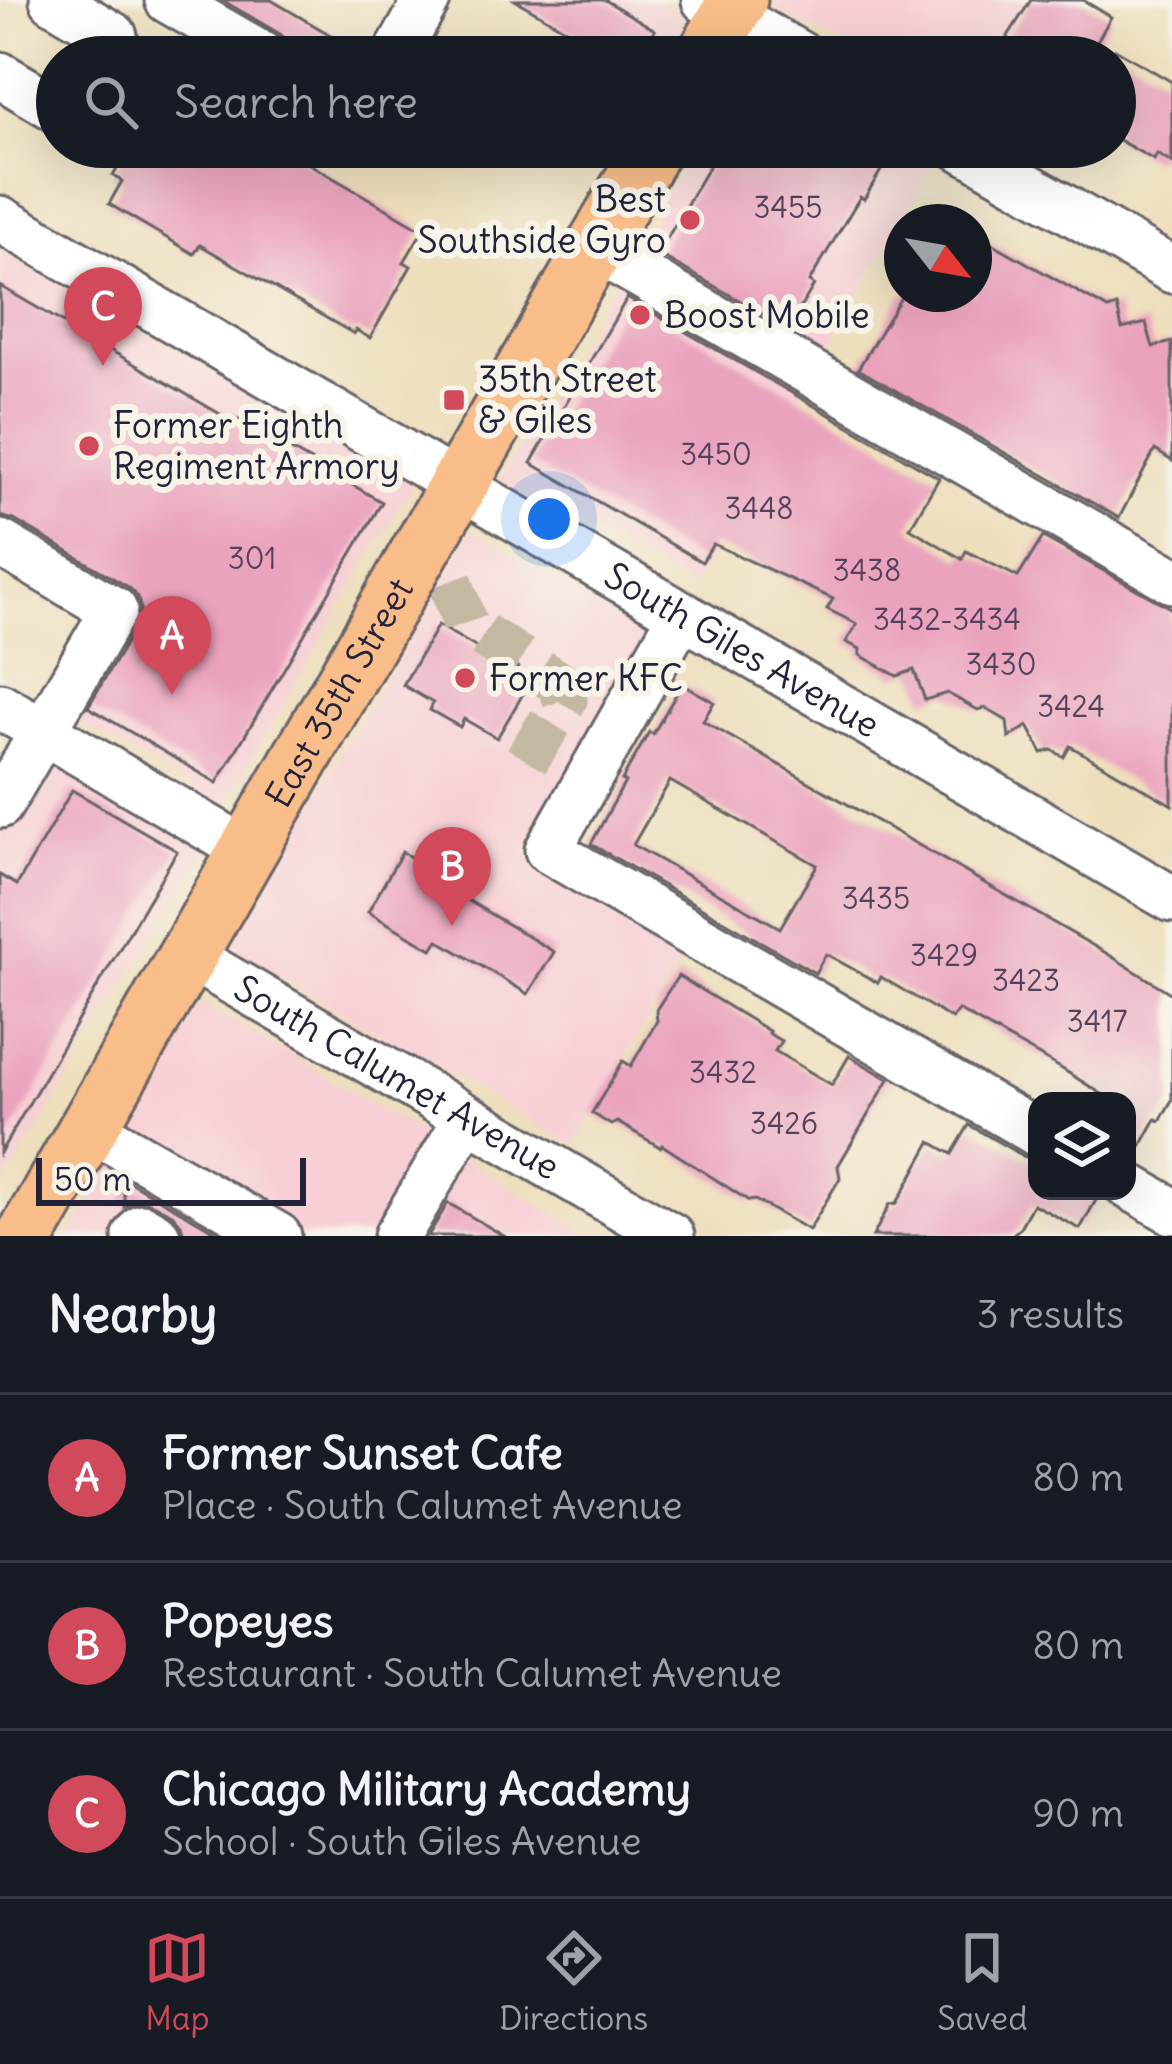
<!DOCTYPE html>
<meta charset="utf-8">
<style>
:root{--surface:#171b24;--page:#20242c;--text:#f1f3f6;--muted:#9ea1a6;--line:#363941;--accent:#d1495b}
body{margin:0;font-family:Delius,sans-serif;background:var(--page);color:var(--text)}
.controls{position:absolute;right:36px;bottom:36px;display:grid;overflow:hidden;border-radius:24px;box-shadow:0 12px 48px #0002}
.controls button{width:108px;height:108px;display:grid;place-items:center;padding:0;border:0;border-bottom:3px solid var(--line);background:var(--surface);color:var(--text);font:60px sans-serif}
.compass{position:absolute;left:884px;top:204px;width:108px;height:108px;border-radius:50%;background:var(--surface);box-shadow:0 12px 48px #0002;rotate:121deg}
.scale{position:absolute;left:36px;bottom:30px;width:270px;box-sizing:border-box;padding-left:12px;border:6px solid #22223b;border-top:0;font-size:33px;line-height:42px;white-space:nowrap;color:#22223b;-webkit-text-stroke:9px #f7f3e8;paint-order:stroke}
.you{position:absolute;left:549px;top:519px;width:42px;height:42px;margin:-30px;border:9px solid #fff;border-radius:50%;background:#1a73e8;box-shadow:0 0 0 18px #1a73e833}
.badge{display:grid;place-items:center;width:78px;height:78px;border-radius:50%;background:var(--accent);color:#fff;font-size:39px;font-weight:700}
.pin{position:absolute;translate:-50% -99px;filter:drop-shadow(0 3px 6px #0008)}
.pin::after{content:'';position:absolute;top:63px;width:42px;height:36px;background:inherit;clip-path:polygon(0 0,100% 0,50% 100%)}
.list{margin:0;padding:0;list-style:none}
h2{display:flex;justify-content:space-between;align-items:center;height:156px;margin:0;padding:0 48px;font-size:51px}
h2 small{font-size:39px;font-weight:400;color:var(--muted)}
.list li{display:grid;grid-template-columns:78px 1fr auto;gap:36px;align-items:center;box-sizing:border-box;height:168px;padding:0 48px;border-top:3px solid var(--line)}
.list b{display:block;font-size:45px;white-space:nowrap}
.list p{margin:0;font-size:39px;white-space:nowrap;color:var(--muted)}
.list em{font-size:39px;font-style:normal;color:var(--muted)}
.icon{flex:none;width:66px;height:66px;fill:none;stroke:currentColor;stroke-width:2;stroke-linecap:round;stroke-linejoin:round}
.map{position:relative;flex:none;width:1172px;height:1236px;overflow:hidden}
.search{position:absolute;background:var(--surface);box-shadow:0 12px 48px #0002;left:36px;right:36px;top:36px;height:132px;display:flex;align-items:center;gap:30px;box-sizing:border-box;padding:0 42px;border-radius:66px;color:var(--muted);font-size:45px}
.sheet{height:660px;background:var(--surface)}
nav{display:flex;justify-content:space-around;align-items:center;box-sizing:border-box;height:168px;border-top:3px solid var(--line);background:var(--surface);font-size:33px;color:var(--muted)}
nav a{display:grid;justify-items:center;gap:6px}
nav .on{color:var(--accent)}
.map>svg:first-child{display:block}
.built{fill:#f7cfd5}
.building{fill:#eaa2bd;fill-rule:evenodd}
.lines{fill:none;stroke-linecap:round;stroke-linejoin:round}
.minor-tunnel{stroke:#c4b8a2;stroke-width:45;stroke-dasharray:45 22;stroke-linecap:butt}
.minor-casing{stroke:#696468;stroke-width:51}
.major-casing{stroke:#696468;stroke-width:63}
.minor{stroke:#fff;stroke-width:45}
.major{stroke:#f8bd88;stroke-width:57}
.poi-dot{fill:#d1495b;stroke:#f7f3e8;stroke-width:4.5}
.labels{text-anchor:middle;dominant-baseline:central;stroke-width:12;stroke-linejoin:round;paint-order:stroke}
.number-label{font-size:30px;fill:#54425c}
.poi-label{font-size:36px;fill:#22223b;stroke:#f7f3e8;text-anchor:start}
.street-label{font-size:36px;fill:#22223b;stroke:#f7f3e8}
</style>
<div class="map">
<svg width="1172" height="1236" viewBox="0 0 1172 1236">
<rect width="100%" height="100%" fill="#f7f3e8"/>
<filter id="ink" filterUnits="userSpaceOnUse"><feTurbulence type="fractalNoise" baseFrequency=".00833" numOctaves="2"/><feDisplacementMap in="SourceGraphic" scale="24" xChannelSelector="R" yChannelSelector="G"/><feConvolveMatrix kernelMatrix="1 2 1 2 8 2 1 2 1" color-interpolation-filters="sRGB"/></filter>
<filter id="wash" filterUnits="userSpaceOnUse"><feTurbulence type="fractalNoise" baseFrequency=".004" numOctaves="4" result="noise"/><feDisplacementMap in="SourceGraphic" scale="48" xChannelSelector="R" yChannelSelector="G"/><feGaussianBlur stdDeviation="2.7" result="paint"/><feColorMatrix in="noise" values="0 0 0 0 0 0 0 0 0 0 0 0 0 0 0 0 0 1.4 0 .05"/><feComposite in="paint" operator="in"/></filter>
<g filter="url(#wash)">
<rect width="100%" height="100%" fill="#eddebc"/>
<g class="built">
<path d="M505,0H655L686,18L665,57H606Z"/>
<path d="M781,0H1027L995,57H864L775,9Z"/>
<path d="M694,147H909L935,162L692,588L499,481Z"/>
<path d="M0,249L413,483L224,806L56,709L119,603L0,533Z"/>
<path d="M472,530L661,643L537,861L689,948L574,1145L227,947Z"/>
<path d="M36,744L209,846L0,1192V805Z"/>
<path d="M201,1002L593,1236H70Z"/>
</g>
<g id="blocks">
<g class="building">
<path d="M222,0H271L368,57H305L292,50L290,43L280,34Z"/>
<path d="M515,0H605L655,30L639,57H614Z"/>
<path d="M1031,0H1083L1111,17L1088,57H1010L1008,36Z"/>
<path d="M1115,49L1172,82V163L1157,154L1154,160L1115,138Z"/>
<path d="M130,147H280L423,230L404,262L411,266L370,338L356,330L354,334L200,245L194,254L109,204L122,181L113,176Z"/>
<path d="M720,147H859L886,162L864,199L860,197L809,282L814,285L788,328L658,254Z"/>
<path d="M974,233L1108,309L1117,306L1122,329L1146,323L1153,347L1172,342V461L1155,450L1119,518L858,369L903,294H974Z"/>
<path d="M0,286L203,404L232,421L234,417L382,502L217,783L88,707L137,624L141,609L137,596L128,587L14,520L0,516Z"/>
<path d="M627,298L939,478L910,528L962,559L966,551L1018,577L1043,537L1172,609V805L1070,746L1064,757L1052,750L1042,753L1028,726L1009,738L1007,721L985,708L978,710L947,693L925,700L914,670L897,676L860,655V649L846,642L857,624L827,609L833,599L713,544L702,562L531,463Z"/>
<path d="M438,625L482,651L484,647L518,667L515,673L530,682L497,738L464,719L460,727L430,710L433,703L403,685Z"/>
<path d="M682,684L714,702L703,721L1106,953L1172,994V1100L1160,1121L1156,1119L1133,1160L1127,1158V1101H1113L1059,1067L958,1010L952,1019L881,977L878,983L826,954L815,973L591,844L625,782L622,780L649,732L653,734ZM670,781L817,865L780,928L633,845Z"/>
<path d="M72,790L177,851L0,1153V875L17,885Z"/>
<path d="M402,852L468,891L464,898L554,952L528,994L438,940L432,949L368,912Z"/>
<path d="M678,976L769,1031L768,1033L781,1041L775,1051L832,1085L849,1056L889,1079L838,1166L840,1178L809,1230L755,1200L749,1201L662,1145L660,1147L617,1122L611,1125L592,1113L623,1061L631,1066L657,1021L656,1010Z"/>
<path d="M969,1125L1023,1156L1037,1160V1191H1101L1080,1229L1033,1204L1019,1229L1011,1236H873L890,1204L897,1203L931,1142L952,1154Z"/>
<path d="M124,1179L224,1236H184L181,1224L172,1214L144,1200L131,1203L124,1207Z"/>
<path d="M448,1203L504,1236H428Z"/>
</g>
</g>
</g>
<g filter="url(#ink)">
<use href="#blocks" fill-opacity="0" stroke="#696468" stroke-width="3"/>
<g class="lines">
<path class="minor-tunnel" d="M450,581L465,624L559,683L565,699L517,775"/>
<g class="minor-casing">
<g id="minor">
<path d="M53,0L114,36L101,57"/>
<path d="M168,0L267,57"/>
<path d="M705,0L804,57"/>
<path d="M395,57L427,0"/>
<path d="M0,75L57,109"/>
<path d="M960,147L1172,270"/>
<path id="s1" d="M0,219L1172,899"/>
<path d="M595,249L1172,580"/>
<path d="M0,543L114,610L0,805"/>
<path d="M682,614L548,850L1037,1133"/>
<path d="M0,706L248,851"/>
<path id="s2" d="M187,955L671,1236"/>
<path d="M88,1127L278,1236"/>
<path d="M1127,1185L1172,1211"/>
<path d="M136,1236L142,1227L157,1236"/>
<path d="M397,1236L467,1118"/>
</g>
</g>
<g class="major-casing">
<g id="major">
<path d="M705,57L738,0"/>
<path id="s3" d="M26,1236L653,147"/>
</g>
</g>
<use href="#minor" class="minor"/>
<use href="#major" class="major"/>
</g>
</g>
<g class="poi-dot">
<circle cx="690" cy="220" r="12"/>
<circle cx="640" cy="315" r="12"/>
<rect x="442" y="388" width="24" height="24" rx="6"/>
<circle cx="89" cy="446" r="12"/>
<circle cx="465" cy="678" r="12"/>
</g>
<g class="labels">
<g class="number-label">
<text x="788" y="207">3455</text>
<text x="716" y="454">3450</text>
<text x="759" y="508">3448</text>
<text x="252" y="558">301</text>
<text x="867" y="570">3438</text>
<text x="947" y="619">3432-3434</text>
<text x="1001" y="664">3430</text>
<text x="1071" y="706">3424</text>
<text x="876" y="898">3435</text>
<text x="944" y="955">3429</text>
<text x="1026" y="980">3423</text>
<text x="1097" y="1021">3417</text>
<text x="723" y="1072">3432</text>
<text x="784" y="1123">3426</text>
</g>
<g class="poi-label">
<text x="666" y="199" text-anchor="end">Best<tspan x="666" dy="41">Southside Gyro</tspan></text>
<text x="664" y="315">Boost Mobile</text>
<text x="478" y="379">35th Street<tspan x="478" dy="41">&amp; Giles</tspan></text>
<text x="113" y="425">Former Eighth<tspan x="113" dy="41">Regiment Armory</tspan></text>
<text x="489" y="678">Former KFC</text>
</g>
<g class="street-label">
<text stroke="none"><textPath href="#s1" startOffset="858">South Giles Avenue</textPath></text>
<text stroke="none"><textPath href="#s3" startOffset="627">East 35th Street</textPath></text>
<text stroke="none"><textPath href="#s2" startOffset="243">South Calumet Avenue</textPath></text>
</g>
</g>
</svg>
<div class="controls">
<button><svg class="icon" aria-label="layers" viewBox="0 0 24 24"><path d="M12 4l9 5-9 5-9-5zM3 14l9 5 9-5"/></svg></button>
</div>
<svg class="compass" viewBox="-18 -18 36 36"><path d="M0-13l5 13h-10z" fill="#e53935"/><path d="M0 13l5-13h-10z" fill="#9ea1a6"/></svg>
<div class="scale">50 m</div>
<div class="you"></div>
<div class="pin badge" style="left:172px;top:695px">A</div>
<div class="pin badge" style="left:452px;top:926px">B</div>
<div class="pin badge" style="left:103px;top:366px">C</div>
<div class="search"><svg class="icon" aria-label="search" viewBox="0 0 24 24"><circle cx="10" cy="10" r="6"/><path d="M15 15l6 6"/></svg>Search here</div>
</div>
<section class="sheet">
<h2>Nearby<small>3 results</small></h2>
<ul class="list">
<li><span class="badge">A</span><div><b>Former Sunset Cafe</b><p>Place · South Calumet Avenue</p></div><em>80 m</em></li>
<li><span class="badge">B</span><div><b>Popeyes</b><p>Restaurant · South Calumet Avenue</p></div><em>80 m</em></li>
<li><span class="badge">C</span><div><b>Chicago Military Academy</b><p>School · South Giles Avenue</p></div><em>90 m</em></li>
</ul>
</section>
<nav>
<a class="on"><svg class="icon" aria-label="map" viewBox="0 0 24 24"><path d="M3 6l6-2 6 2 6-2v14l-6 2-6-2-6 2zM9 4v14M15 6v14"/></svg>Map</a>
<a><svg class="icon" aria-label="directions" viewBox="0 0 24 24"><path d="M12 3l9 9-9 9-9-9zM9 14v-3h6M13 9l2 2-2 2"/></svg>Directions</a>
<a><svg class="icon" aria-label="saved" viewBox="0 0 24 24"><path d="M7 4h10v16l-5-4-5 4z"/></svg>Saved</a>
</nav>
